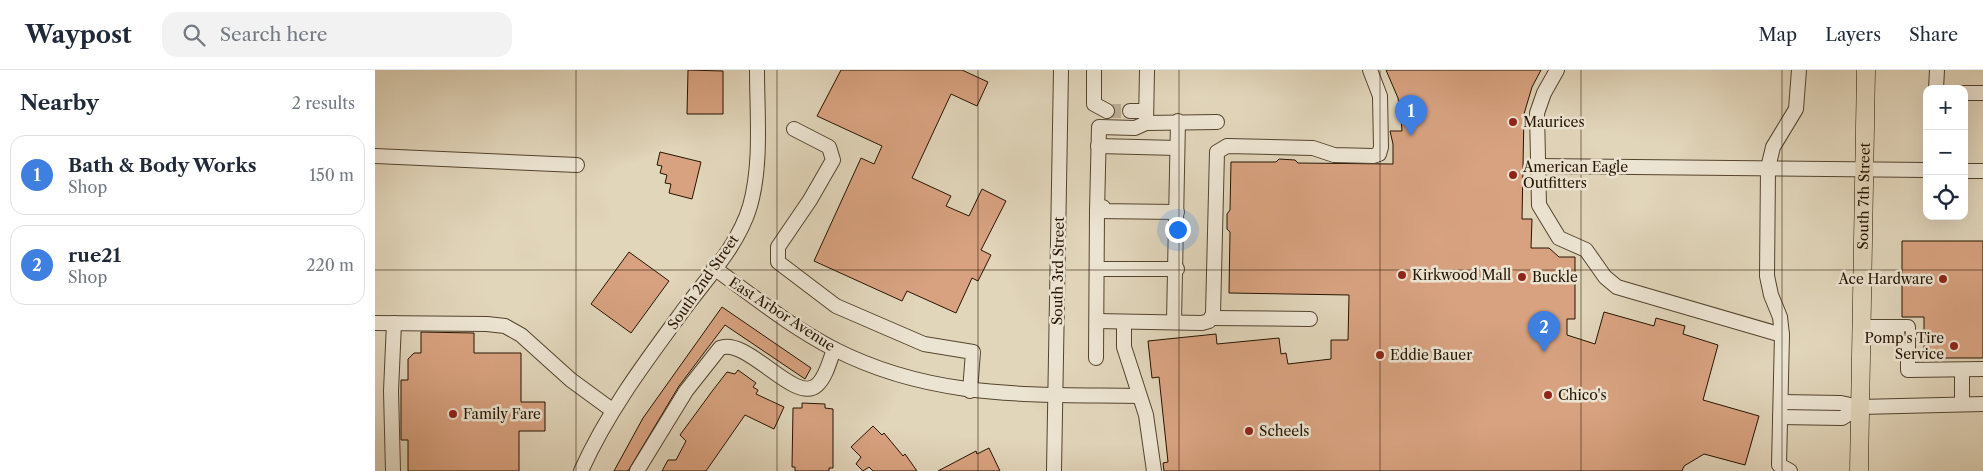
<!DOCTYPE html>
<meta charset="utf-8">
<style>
:root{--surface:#fff;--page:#f2f2f3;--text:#1f2937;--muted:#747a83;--line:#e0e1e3;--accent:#2563eb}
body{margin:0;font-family:"Libre Caslon Text",serif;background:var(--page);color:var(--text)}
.controls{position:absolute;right:15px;top:15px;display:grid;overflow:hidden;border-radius:10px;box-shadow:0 5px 20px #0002}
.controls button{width:45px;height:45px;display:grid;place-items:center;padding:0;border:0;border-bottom:1px solid var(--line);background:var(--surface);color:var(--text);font:25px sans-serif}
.you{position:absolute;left:802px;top:159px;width:18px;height:18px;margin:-12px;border:4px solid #fff;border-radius:50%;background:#1a73e8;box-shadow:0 0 0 8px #1a73e833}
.badge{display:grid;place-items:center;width:32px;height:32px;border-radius:50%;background:var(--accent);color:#fff;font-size:16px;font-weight:700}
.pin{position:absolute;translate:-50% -41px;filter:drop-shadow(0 1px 2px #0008)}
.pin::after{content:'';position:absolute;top:26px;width:18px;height:15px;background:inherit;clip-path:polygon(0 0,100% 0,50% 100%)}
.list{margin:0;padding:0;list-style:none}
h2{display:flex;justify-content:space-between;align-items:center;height:65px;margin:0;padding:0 20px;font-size:21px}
h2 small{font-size:16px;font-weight:400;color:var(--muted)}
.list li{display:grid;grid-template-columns:32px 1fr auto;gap:15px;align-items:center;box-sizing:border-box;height:80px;margin:0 10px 10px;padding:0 10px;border:1px solid var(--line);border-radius:15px}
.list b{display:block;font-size:19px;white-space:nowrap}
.list p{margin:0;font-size:16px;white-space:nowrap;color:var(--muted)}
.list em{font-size:16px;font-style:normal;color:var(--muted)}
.icon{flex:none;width:28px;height:28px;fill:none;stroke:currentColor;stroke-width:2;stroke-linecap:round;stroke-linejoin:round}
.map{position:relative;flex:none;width:1608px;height:401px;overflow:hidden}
header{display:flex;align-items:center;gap:30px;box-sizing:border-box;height:70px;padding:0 25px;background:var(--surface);border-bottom:1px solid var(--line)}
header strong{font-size:24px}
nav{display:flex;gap:28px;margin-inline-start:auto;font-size:18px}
.search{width:350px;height:45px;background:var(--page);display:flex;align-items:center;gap:12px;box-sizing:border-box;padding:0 18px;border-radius:15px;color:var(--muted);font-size:19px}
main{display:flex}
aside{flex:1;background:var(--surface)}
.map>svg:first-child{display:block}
.building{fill:#d8a280;stroke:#251400}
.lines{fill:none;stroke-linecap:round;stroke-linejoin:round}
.minor-tunnel{stroke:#bbae95;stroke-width:14;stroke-dasharray:14 7;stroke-linecap:butt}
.minor-casing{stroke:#54442e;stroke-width:16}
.major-casing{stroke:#251400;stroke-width:19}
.minor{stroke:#ece4d2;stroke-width:14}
.major{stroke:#e1d5ba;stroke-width:18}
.grid{fill:none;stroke:#251400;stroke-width:1;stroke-opacity:0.55}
.poi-dot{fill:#8f2418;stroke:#ece4d2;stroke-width:2}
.labels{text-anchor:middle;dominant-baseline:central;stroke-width:5;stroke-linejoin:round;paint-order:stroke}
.poi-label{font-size:14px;fill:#251400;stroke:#ece4d2;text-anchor:start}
.street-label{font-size:14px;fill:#251400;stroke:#ece4d2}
</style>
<header>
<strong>Waypost</strong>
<div class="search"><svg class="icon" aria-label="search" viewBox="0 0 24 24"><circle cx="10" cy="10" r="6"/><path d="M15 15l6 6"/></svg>Search here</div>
<nav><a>Map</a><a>Layers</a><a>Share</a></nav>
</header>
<main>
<aside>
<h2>Nearby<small>2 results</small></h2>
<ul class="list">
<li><span class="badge" style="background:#3f7fe0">1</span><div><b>Bath &amp; Body Works</b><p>Shop</p></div><em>150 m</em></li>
<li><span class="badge" style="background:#3f7fe0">2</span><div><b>rue21</b><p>Shop</p></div><em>220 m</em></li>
</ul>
</aside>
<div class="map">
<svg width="1608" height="401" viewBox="0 0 1608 401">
<rect width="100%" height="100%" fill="#e1d5ba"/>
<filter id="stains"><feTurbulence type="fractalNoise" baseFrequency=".004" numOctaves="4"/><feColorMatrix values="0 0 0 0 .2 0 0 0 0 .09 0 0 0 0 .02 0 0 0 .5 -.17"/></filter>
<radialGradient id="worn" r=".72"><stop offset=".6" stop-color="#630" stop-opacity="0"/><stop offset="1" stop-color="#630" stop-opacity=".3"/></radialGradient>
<g class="building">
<path d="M313,0L348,1V44H312Z"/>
<path d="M466,0H587L613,12L602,36L576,24L537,108L576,126L571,136L594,146L607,119L631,131L606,180L616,185L603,211L597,208L581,243L532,221L527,231L439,191L486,88L499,94L507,76L442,46Z"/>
<path d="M1011,0H1166L1157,17L1149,44L1147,149H1157L1156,178H1174L1184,187H1200V249H1192V265L1220,274L1229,242L1279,256L1281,248L1310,256L1308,264L1343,275L1328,330L1384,346L1370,395L1329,384L1309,396L1307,401H789L788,393L793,392L784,307L777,308L773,271L841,264L842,274L904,268L906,284L911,283L913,294L956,289V270H973L974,225L854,223L855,162L852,159V144L855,140L856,92H901L904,89L920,90L923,93L1018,94V74L1015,61H1027L1026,48L1023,28Z"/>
<path d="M285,82L326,92L317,129L294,123L296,114L290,113L292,105L285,103L287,96L282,95Z"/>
<path d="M1527,171H1608V288H1549V247H1527Z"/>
<path d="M254,182L294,211L256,263L216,234Z"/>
<path d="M347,237L436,298L430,309L350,255L304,316L253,401H239L268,348Z"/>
<path d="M46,262L99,263V283H146V332H170V361H144V401H33V370H26V310H33V289L39,283H46Z"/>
<path d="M363,300L381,313L378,317L383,320L381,324L409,337L399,359L370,345L331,401H287L293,390H301L311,371L305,365L338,320L352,302L360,304Z"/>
<path d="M427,333L450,334V338L458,339V398H454V401H420V397H417L418,338H427Z"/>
<path d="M498,356L507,365L509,363L528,386L530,384L542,401H498L494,397L488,401L481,394L486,387L476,377Z"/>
<path d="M614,378L625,401H563L601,381L602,384Z"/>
</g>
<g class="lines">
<path class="minor-tunnel" d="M732,41H755"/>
<g class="minor-casing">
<g id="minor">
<path d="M719,0V34L732,41"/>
<path d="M1182,0L1169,23L1162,43L1164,135L1184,168L1211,180L1230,207L1242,217L1407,265"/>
<path d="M1561,19L1562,0"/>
<path d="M1589,23H1608"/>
<path d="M755,41H771"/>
<path d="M771,53L772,0"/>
<path d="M419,59L454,77L458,90L435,130L403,177V192L461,236L549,274L598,282L595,321"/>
<path d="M723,76L802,78"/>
<path d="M0,86L202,95"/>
<path d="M1162,96L1552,100"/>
<path d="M1589,101H1608"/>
<path d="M802,142L722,141L724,57L760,58L771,53L842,52"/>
<path d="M339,198C378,226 416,257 459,279C559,330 655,324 764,326"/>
<path d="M722,199H802"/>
<path d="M836,248L935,249"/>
<path d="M722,251L827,253L834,251L838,244L842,82L852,76L938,78L959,85L998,86L1004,84L1006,77L1005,26L995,0"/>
<path d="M749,252V277L771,345L779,401"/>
<path d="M799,252L803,51"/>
<path d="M0,253L112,254L130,256L146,265L196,310L237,340"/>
<path d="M1486,257H1533V300L1608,299"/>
<path d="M721,288L722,141L728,137"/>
<path d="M1406,332L1466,333L1485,337L1608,334"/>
<path d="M1587,334V300"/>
<path d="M1405,347L1467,348L1485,337"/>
<path d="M18,401L16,321L19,253"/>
<path d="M206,401C233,341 271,291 310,238C333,207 364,174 375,136C387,94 382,44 382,0"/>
<path d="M262,401L311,321L345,278C373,267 420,335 442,315C451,307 455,290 459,279"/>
<path d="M679,401L686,0"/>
<path d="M1415,401L1404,395L1407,265L1405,247L1396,225L1392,206L1393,98L1398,77L1421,39L1424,0"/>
</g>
</g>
<g class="major-casing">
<g id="major">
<path id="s1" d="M1484,401L1491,0"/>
</g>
</g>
<use href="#minor" class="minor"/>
<use href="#major" class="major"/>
</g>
<path class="grid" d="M201,0V401M402,0V401M603,0V401M804,0V401M1005,0V401M1206,0V401M1407,0V401M0,200H1608"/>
<g class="poi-dot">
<circle cx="1138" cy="52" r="5"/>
<circle cx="1138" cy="105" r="5"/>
<circle cx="1027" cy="205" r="5"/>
<circle cx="1147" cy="207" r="5"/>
<circle cx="1568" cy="209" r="5"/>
<circle cx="1579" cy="276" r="5"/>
<circle cx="1005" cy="285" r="5"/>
<circle cx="1173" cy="325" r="5"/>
<circle cx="78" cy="344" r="5"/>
<circle cx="874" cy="361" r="5"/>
</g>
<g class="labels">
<g class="poi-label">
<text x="1148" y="52">Maurices</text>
<text x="1148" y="97">American Eagle<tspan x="1148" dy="16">Outfitters</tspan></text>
<text x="1037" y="205">Kirkwood Mall</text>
<text x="1157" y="207">Buckle</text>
<text x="1558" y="209" text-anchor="end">Ace Hardware</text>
<text x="1569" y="268" text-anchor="end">Pomp's Tire<tspan x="1569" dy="16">Service</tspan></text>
<text x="1015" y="285">Eddie Bauer</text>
<text x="1183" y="325">Chico's</text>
<text x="88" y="344">Family Fare</text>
<text x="884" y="361">Scheels</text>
</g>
<g class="street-label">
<text stroke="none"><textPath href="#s1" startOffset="275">South 7th Street</textPath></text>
<text transform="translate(683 201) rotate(-89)">South 3rd Street</text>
<text transform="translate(328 212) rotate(-55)">South 2nd Street</text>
<text transform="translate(407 244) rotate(33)">East Arbor Avenue</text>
</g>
</g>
<rect width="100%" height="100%" filter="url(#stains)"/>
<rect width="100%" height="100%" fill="url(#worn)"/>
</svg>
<div class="controls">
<button>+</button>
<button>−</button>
<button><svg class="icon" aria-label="locate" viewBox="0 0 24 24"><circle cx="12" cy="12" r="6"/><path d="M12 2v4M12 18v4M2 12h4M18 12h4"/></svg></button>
</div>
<div class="you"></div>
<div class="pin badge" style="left:1036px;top:66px;background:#3f7fe0">1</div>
<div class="pin badge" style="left:1169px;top:282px;background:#3f7fe0">2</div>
</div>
</main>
